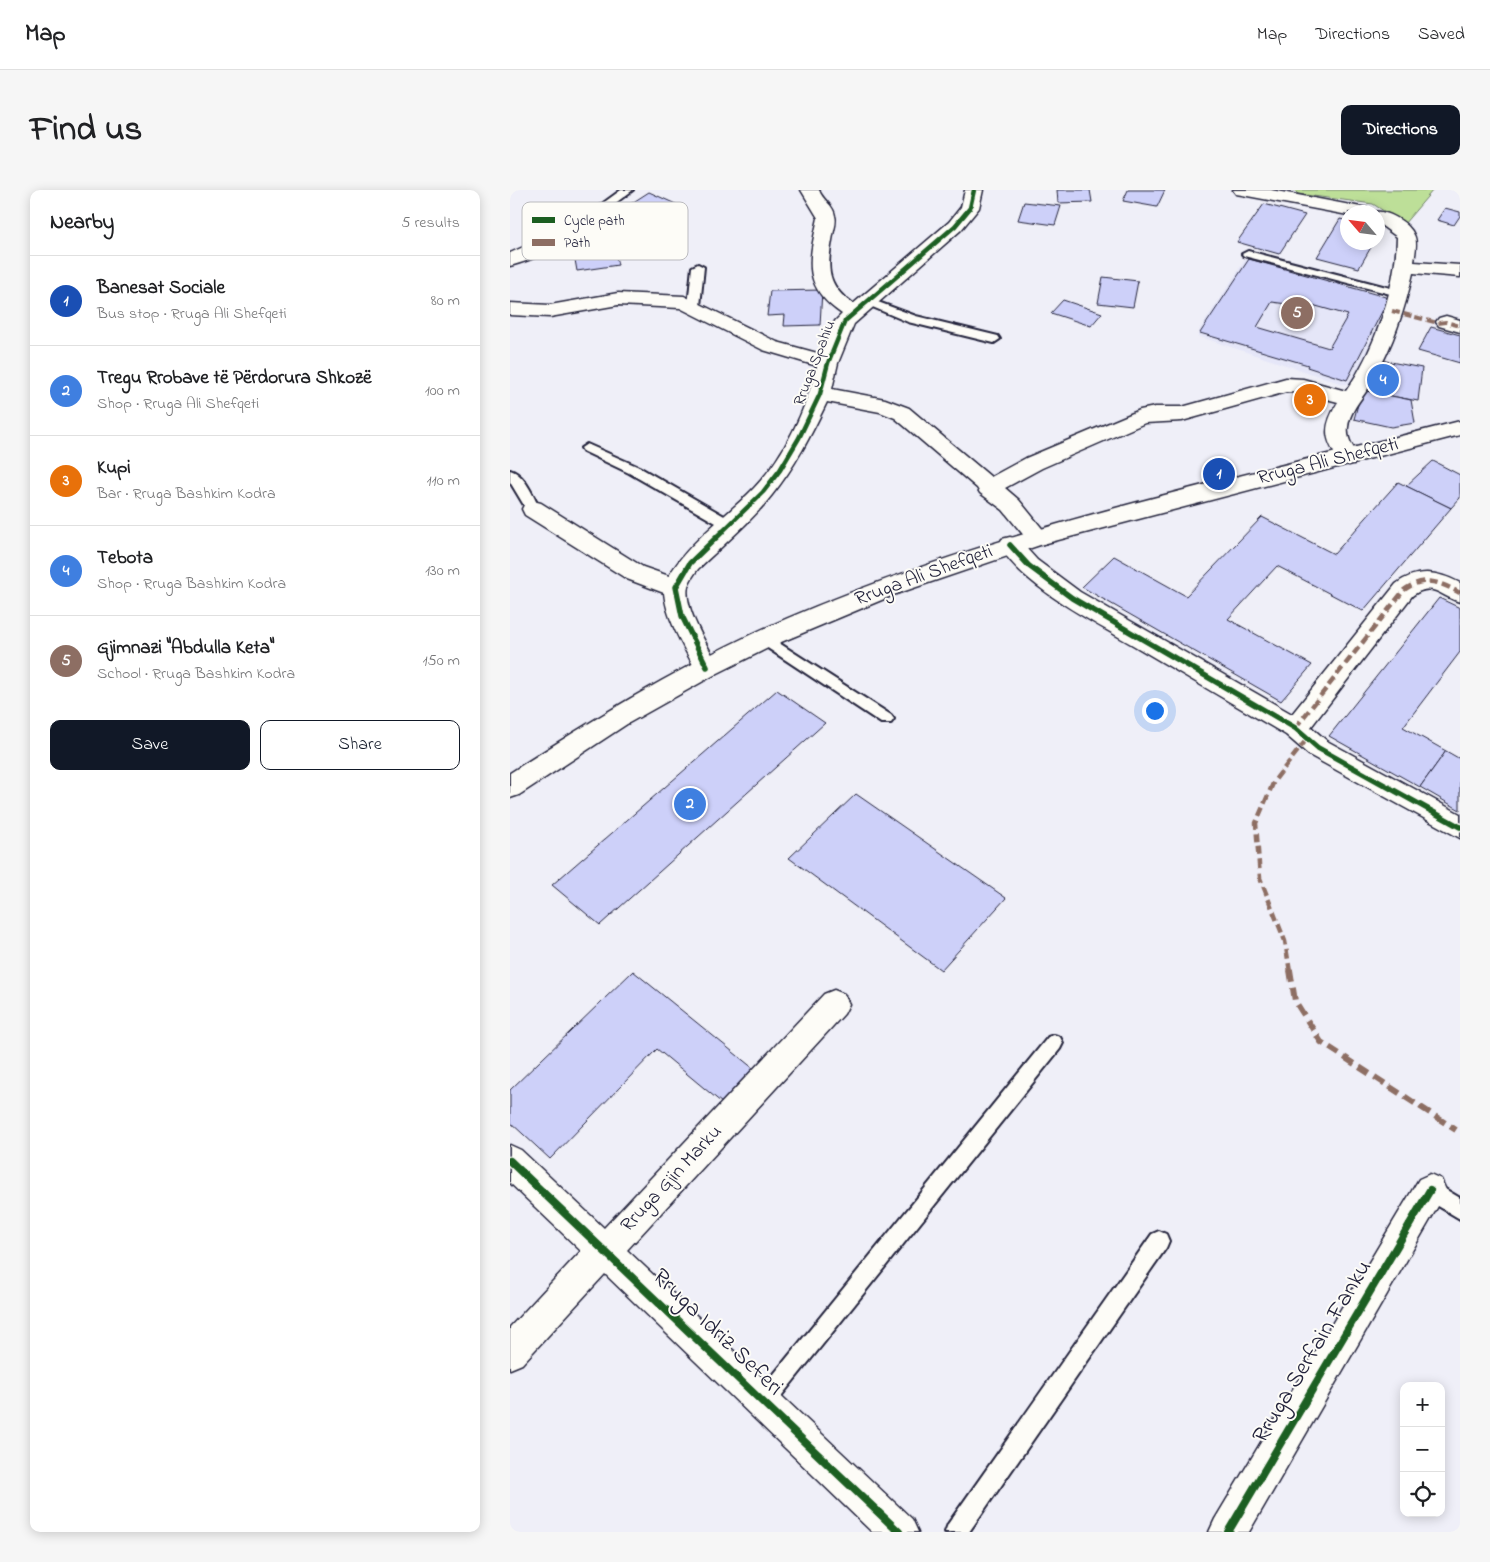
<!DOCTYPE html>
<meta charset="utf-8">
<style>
:root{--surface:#fff;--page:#f6f6f6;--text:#202124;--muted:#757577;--line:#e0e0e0;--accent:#111827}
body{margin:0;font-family:"Indie Flower",sans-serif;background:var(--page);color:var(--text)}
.controls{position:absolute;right:15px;bottom:15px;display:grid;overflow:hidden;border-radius:10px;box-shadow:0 2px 12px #0003}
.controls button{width:45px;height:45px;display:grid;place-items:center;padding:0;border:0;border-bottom:1px solid var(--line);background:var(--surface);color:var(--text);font:25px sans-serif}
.compass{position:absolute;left:830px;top:15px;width:45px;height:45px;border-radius:50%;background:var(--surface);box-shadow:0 2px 12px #0003;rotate:298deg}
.you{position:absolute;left:644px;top:520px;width:18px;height:18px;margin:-12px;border:4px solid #fff;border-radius:50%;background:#1a73e8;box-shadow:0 0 0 8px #1a73e833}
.badge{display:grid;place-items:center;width:32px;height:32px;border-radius:50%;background:var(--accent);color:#fff;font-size:16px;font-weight:700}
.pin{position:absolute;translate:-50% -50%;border:2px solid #fff;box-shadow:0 1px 5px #0006}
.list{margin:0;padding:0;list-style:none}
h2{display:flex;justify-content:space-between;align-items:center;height:65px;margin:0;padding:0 20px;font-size:21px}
h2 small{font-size:16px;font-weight:400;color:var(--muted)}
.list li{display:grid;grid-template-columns:32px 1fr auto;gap:15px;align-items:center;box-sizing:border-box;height:90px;padding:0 20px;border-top:1px solid var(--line)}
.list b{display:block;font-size:19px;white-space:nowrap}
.list p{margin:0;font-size:16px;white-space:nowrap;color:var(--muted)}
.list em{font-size:16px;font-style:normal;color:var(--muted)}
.actions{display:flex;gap:10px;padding:15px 20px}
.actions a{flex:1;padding:11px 0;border:1px solid var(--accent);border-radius:10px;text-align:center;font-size:18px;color:var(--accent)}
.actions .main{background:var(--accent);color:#fff}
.icon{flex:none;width:28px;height:28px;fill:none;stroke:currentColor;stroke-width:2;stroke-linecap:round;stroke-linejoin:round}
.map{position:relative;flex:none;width:950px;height:1342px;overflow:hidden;border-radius:10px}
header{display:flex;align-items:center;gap:30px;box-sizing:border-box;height:70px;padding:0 25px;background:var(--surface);border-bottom:1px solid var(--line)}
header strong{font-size:24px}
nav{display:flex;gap:28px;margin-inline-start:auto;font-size:18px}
.intro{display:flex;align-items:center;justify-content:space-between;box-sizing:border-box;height:120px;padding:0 30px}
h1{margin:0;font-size:35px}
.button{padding:12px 22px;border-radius:10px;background:var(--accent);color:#fff;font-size:18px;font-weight:700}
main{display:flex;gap:30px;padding:0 30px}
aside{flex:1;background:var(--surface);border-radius:10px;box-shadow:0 2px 12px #0003}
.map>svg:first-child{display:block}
.built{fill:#e5e6f8}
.green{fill:#bddf98;stroke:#70806a}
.building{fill:#cdd0f9;stroke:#22223b;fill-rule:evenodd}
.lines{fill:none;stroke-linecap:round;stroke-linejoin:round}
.lane-casing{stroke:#22223b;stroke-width:4}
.street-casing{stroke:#22223b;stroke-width:3}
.secondary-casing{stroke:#22223b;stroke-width:3}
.lane{fill:#fdfcf7;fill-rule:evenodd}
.street{fill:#fdfcf7;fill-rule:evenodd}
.secondary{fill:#fdfcf7;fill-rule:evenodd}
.quiet-far2{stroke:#8d6e63;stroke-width:4;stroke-dasharray:8 4;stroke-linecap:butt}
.quiet-far1{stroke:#8d6e63;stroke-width:4.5;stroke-dasharray:9 4.5;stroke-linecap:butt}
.quiet{stroke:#8d6e63;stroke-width:6;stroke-dasharray:12 6;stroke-linecap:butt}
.cycleway-far2-casing{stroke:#fdfcf7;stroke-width:7}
.cycleway-far1-casing{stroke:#fdfcf7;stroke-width:9}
.cycleway-casing{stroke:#fdfcf7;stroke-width:11}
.cycleway-far2{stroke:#1b5e20;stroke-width:4.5}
.cycleway-far1{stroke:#1b5e20;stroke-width:5.5}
.cycleway{stroke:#1b5e20;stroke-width:8}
.labels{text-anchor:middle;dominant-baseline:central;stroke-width:4;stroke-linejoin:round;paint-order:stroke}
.far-street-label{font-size:16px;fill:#22223b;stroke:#fdfcf7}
.street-label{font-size:20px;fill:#22223b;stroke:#fdfcf7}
.near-street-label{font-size:24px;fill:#22223b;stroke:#fdfcf7}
.key{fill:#fdfcf7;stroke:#bbbbbf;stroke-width:1}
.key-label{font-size:14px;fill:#22223b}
</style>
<header>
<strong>Map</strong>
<nav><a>Map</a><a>Directions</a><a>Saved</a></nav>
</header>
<div class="intro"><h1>Find us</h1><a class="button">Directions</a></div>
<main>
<aside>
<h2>Nearby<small>5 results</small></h2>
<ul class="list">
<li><span class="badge" style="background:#1a4fb4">1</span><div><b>Banesat Sociale</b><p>Bus stop · Rruga Ali Shefqeti</p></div><em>80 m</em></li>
<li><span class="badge" style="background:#3f7fe0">2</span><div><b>Tregu Rrobave të Përdorura Shkozë</b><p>Shop · Rruga Ali Shefqeti</p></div><em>100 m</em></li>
<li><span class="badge" style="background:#e8710a">3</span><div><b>Kupi</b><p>Bar · Rruga Bashkim Kodra</p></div><em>110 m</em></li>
<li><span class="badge" style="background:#3f7fe0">4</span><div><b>Tebota</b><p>Shop · Rruga Bashkim Kodra</p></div><em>130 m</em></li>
<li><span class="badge" style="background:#8d6e63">5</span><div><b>Gjimnazi &quot;Abdulla Keta&quot;</b><p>School · Rruga Bashkim Kodra</p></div><em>150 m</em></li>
</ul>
<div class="actions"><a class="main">Save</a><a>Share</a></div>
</aside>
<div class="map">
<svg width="950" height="1342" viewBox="0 0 950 1342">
<rect width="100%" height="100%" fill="#efeff8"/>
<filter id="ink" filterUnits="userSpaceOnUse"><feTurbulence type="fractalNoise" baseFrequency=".02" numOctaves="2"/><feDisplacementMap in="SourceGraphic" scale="10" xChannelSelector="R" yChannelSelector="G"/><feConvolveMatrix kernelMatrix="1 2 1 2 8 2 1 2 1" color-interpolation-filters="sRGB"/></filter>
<g filter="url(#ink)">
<path class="built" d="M737,67L881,108L846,193L833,194L688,146L690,139Z"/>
<path class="green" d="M784,0H923L894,34L863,14L788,4Z"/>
<g class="building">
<path d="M547,0H580L582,12L548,13Z"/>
<path d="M618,0H655L647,17L613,11Z"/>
<path d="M139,2L170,16L142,34L111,20Z"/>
<path d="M514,12L551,16L545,35L508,30Z"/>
<path d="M754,14L795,25L769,64L727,52Z"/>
<path d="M935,18L950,22V26L944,35L927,30Z"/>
<path d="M830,29L838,31V52H864L849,78L807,67Z"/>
<path d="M104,58L108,75L67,81L64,64Z"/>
<path d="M739,69L879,108L837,190L797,177L798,175L690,143ZM762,112L791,116L795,113L838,125L819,158L747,137Z"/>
<path d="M593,87L628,91L623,117L588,113Z"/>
<path d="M312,100L310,135L274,136L275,125L257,126L260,101Z"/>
<path d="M553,110L592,123L581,136L541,123Z"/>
<path d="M921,137L950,145V173L908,161Z"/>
<path d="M870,170L912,178L908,211L860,202Z"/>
<path d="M852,200L901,210L905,233L881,237L844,229Z"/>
<path d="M923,271L950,285V308L941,318L896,296Z"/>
<path d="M888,292L941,318L853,421L767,376L718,429L802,475L771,511L572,397L604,366L676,406L752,327L824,364Z"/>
<path d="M929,408L950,418V462L893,537L936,561L910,597L819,546Z"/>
<path d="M267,500L315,533L90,735L42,695Z"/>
<path d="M936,561L950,569V620L910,597Z"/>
<path d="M346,604L496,708L431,780L279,668Z"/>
<path d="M123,781L244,879L212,913L147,859L40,969L0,932V900Z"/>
</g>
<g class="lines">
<g class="lane-casing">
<g id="lane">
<path d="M111,0H123L64,44H56V40Z"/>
<path d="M738,61L892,101L894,103L888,106L734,66L732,64Z"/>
<path d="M188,74L194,77L190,116L184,119L178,116L182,77Z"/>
<path d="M357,108L406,126L488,146L490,149L484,153L398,132L353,113L351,111Z"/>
<path d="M77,254L129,277L223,331L225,334L218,339L213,337L119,283L73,261L71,258Z"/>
<path d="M0,280C15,284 23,306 30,319L28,322H18L0,292Z"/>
<path d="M255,444L381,525L384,529L381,533H371L250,453L248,449L250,445Z"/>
<path d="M544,845L550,847L553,853L550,859L260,1220L253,1223L246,1220L243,1213L246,1206L538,847Z"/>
<path d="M920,990L950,1008V1029L913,1007L910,1000L913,993Z"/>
<path d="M649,1041L656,1044L659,1051L656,1058L459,1342H435L438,1334L642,1044Z"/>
</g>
</g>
<g class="street-casing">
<g id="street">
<path d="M291,0H309C312,10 324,15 325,26C327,32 324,39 323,45C317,76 315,94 343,114L439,32L451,17L455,0H473L469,18L451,40L344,134L328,173L322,199L375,209L399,218L481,287L516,268L630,220L645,217H672L776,188L793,189L836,201C865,160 886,97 887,47L868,33V22H862C875,19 899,32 904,45C908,52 905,64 904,72L950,75V87L903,83C895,119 883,155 865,187C857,204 840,218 838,237C836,249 844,258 850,268L847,273L839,275L831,273C814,249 812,238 828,212L793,203L776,202L672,231L635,233L532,278L495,298L509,310L539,347L536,353L528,355L520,353L493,320L470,303L467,298L385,228L370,222L317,212C301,245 285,277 262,305C241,332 213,355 188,379C184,384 180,390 178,396C173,418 199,458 209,477L206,484L197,486L188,484C175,459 157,431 154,403L117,389L15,325L12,319L15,313L23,311L31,313L133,377L159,386C179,351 216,327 244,298C275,266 296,219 307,176L253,160L170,118L108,115L40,127L0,125V113L40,115L108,103L174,106L267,152L311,164L325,131L332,124C291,96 299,70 308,28Z"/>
<path d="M723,0H761L851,17L857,18L860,22H838V25L732,5L726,4Z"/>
<path d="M60,36L66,38L69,42C60,55 16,72 0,76V63Z"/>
<path d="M936,126L950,130V142L929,136L926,132L929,128Z"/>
<path d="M500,347L508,349L527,370L570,402L782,524L886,394C907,378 927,381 950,393V412C930,406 922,391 902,406L801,537L817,551L950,624V648L799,565L776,545C727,516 677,487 628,458C586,433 514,398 489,355L492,349Z"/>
<path d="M324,800L334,804L339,814L334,824L117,1060L402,1329L408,1342H362L95,1084L12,1174L0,1179V1137L71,1061L0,993V955L11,960L94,1038L314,804Z"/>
<path d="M920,984L931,989L936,1000L931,1011L739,1342H699L705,1329L909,989Z"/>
</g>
</g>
<g class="secondary-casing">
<path id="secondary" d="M950,231V245L533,354L386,404L264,455L206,484L117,534L9,605L0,608V583C79,532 159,483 244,443C468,341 713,292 950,231Z"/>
</g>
<use href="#lane" class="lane"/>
<use href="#street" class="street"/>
<use href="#secondary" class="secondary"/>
<path class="quiet-far2" d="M882,121L928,133L936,132L950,136"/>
<g class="quiet-far1">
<path d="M785,538L894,400C914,385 930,392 950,403"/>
<path d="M780,782L775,751L750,688L746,633L764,591L797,549"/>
</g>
<path class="quiet" d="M780,780L785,811L811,852L946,940"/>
<g class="cycleway-far2-casing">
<path id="cycleway-far2" d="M211,343L253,302L270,280L289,248L310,204L318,173L335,131L445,36L460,18L464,0"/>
</g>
<g class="cycleway-far1-casing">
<g id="cycleway-far1">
<path d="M500,355L519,376L562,408L785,538L808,558L950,637"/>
<path d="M197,477L172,426L166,397L180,373L212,342"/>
</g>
</g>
<g class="cycleway-casing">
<g id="cycleway">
<path d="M0,971L389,1342"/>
<path d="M718,1342L920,1000"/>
</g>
</g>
<use href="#cycleway-far2" class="cycleway-far2"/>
<use href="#cycleway-far1" class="cycleway-far1"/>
<use href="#cycleway" class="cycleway"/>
</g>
</g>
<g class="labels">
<g class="far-street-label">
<text transform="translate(305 173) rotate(-69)">Rruga Spahiu</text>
</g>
<g class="street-label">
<text transform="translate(818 272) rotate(-14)">Rruga Ali Shefqeti</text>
<text transform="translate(414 386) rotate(-20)">Rruga Ali Shefqeti</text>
<text transform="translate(162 989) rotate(-47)">Rruga Gjin Marku</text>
</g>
<g class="near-street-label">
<text transform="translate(207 1143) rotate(44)">Rruga Idriz Seferi</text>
<text transform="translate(803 1162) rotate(-59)">Rruga Serfain Fanku</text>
</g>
</g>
<rect x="12" y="12" width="166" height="58" rx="8" class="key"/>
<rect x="22" y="27" width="23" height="6" fill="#1b5e20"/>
<rect x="22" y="49" width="23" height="7" fill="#8d6e63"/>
<g class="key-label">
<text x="54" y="35">Cycle path</text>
<text x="54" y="57">Path</text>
</g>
</svg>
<div class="controls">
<button>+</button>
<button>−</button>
<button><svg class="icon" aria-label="locate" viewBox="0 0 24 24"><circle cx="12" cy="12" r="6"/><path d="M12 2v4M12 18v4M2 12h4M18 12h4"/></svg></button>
</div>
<svg class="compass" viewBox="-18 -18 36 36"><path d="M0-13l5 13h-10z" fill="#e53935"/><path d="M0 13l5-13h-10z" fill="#757577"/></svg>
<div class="you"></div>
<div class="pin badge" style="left:709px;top:284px;background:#1a4fb4">1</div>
<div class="pin badge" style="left:180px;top:614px;background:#3f7fe0">2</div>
<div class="pin badge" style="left:800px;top:210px;background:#e8710a">3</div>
<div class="pin badge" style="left:873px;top:190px;background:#3f7fe0">4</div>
<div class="pin badge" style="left:787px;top:123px;background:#8d6e63">5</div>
</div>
</main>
